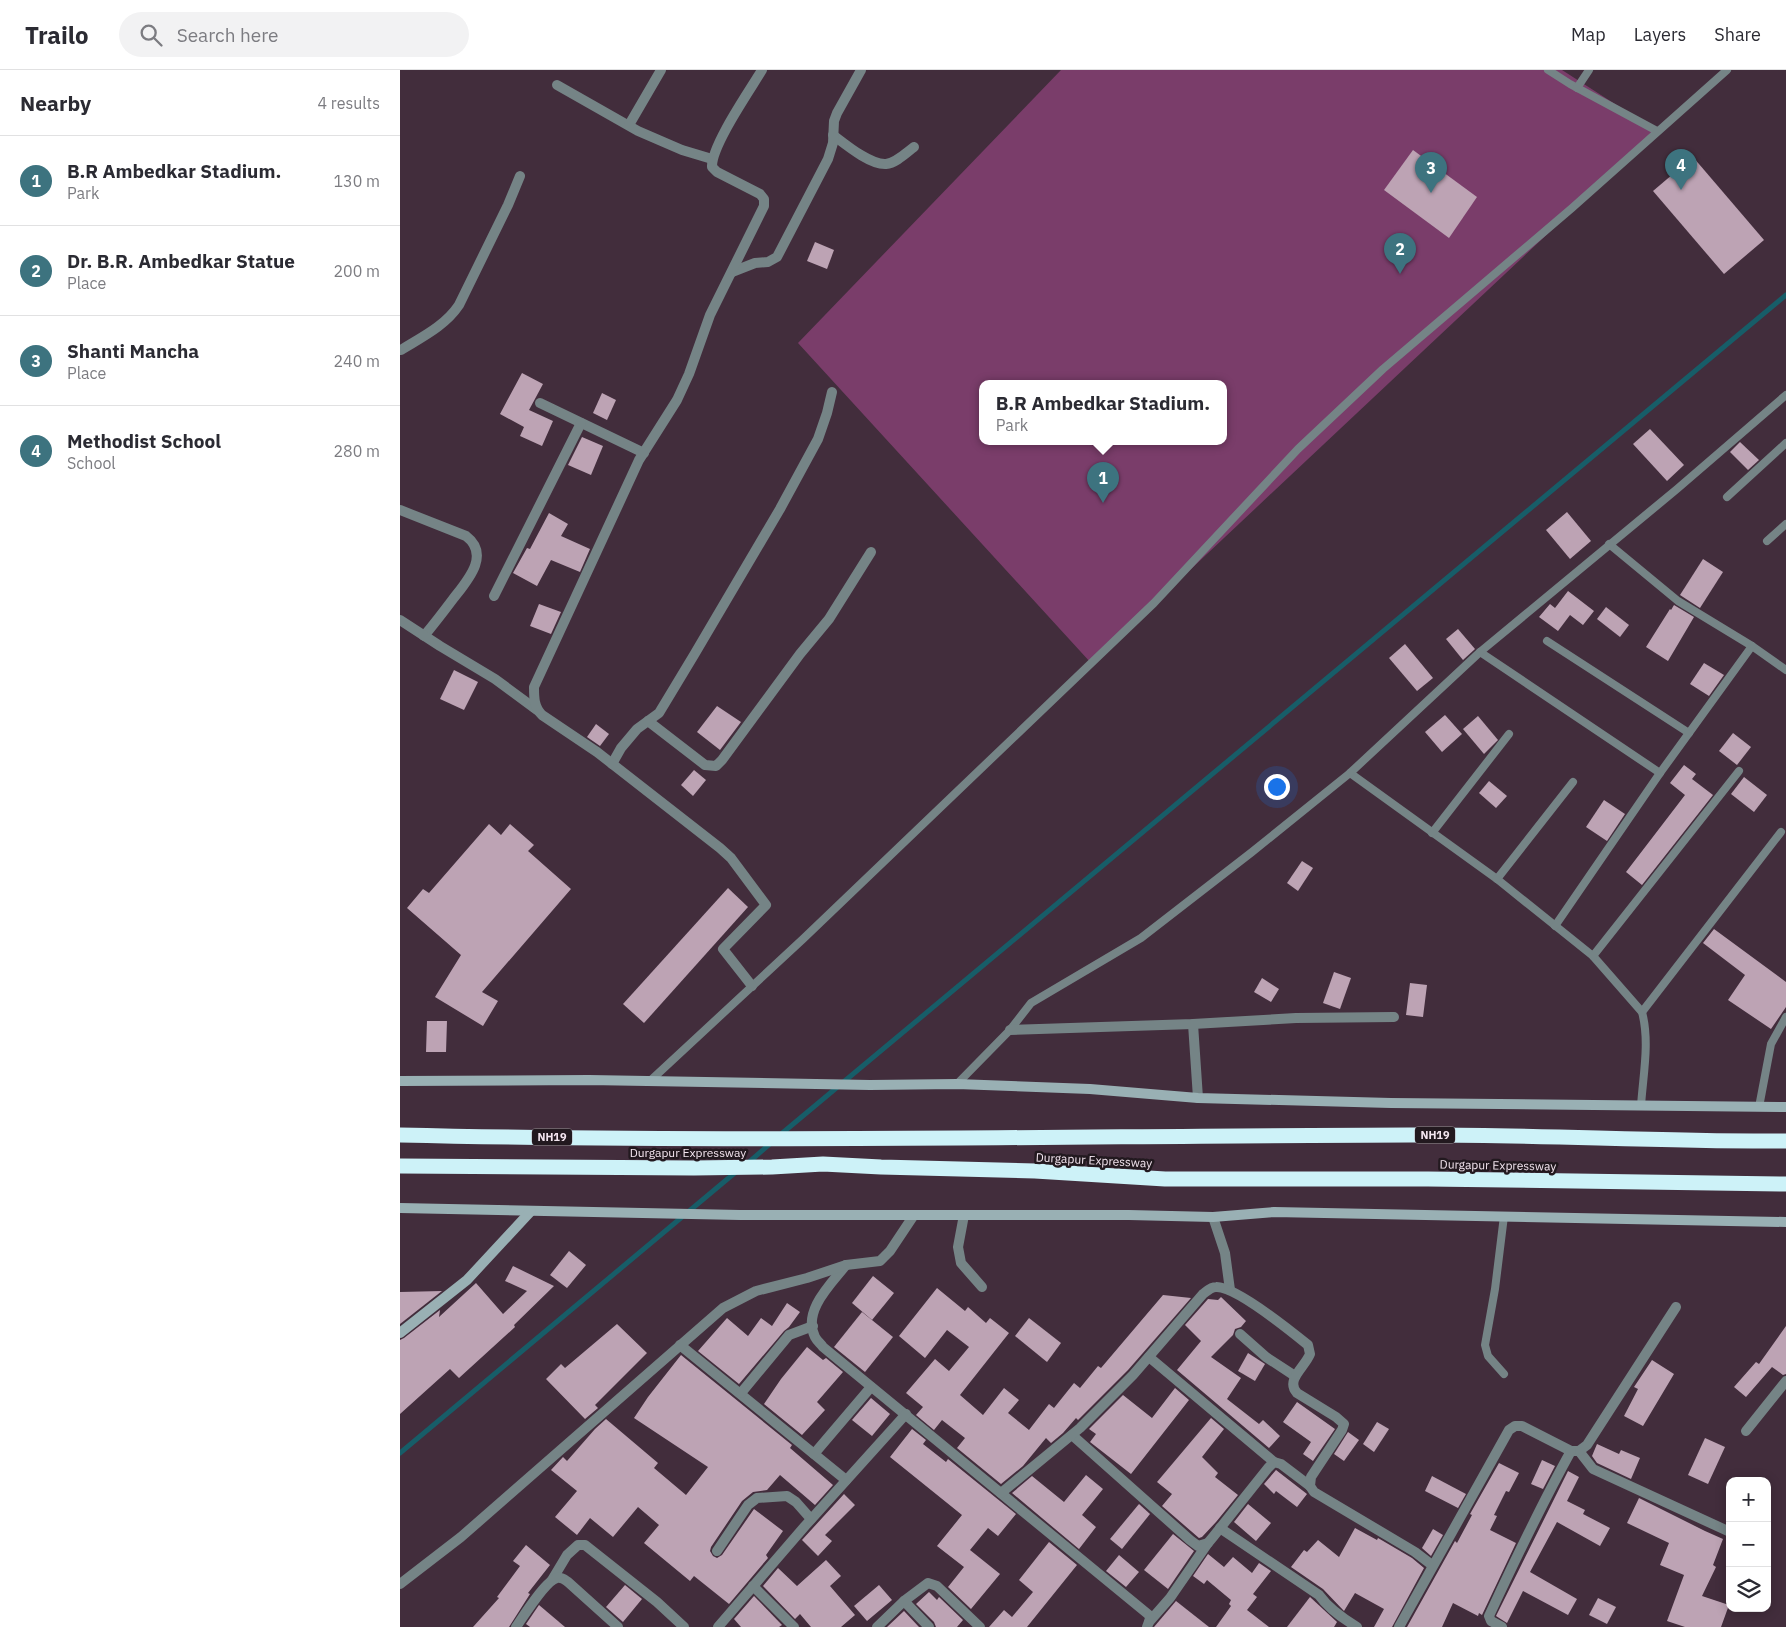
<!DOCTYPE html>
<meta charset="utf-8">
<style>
:root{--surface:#fff;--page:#f2f2f3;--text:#2b2b33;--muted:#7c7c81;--line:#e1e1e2;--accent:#3d737f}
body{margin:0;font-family:"IBM Plex Sans",sans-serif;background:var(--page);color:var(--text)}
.controls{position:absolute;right:15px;bottom:15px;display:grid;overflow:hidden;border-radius:10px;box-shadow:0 2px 12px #0003}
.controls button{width:45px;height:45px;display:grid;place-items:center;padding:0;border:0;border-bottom:1px solid var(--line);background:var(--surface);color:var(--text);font:25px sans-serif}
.you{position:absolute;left:876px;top:716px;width:18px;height:18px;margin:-12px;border:4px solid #fff;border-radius:50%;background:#1a73e8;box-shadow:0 0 0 8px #1a73e833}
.badge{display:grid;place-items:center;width:32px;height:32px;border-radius:50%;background:var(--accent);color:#fff;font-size:16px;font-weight:700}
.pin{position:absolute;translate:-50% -41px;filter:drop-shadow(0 1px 2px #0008)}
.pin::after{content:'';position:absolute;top:26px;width:18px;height:15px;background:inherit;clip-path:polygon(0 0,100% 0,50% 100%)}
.popup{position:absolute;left:579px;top:310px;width:248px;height:65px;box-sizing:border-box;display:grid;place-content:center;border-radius:10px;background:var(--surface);filter:drop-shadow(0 1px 4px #0005);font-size:16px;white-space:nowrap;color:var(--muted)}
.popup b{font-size:19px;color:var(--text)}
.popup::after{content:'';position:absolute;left:50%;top:100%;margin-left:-10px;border:10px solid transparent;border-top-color:var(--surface)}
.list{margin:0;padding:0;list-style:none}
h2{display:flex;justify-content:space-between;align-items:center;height:65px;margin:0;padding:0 20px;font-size:21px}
h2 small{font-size:16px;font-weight:400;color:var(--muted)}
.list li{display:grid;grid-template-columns:32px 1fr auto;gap:15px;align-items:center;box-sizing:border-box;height:90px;padding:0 20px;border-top:1px solid var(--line)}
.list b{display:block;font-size:19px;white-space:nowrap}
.list p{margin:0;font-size:16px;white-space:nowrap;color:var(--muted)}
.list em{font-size:16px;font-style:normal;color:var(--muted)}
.icon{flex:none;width:28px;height:28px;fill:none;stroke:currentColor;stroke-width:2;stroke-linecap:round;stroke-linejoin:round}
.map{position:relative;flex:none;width:1386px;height:1557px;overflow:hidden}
header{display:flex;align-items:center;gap:30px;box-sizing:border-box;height:70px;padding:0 25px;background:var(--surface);border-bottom:1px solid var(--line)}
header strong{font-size:24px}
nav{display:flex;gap:28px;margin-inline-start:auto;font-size:18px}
.search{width:350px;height:45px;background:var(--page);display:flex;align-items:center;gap:12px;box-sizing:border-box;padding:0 18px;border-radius:28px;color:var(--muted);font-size:19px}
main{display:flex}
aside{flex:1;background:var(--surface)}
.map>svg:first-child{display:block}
.green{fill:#7a3d6a;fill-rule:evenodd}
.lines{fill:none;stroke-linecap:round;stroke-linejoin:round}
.stream{stroke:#175d68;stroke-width:5}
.building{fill:#bda3b4}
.lane{stroke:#758486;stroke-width:8}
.street{stroke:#758486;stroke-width:10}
.secondary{stroke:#99b0b4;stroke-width:10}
.highway{stroke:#cdf2f8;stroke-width:15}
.labels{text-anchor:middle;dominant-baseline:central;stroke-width:5;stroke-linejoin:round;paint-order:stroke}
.shield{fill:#22191f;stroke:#b4a8b1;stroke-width:1}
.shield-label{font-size:11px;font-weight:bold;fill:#f3e5ef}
.street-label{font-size:12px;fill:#f3e5ef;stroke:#22191f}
</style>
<header>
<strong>Trailo</strong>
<div class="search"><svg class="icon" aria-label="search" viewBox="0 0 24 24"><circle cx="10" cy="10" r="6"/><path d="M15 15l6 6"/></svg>Search here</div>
<nav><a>Map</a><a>Layers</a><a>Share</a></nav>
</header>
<main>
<aside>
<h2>Nearby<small>4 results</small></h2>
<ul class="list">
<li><span class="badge">1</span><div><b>B.R Ambedkar Stadium.</b><p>Park</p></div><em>130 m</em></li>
<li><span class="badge">2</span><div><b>Dr. B.R. Ambedkar Statue</b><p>Place</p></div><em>200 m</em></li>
<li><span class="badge">3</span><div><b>Shanti Mancha</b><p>Place</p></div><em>240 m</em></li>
<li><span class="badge">4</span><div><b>Methodist School</b><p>School</p></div><em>280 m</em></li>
</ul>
</aside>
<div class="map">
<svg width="1386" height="1557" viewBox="0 0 1386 1557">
<rect width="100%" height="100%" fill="#422d3c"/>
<path class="green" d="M661,0H1162L1257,61L691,593L398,273ZM583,314H823V372H583Z"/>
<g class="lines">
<g class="stream">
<path d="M380,1065L1386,225"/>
<path d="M348,1093L372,1072"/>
<path d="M0,1383L337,1101"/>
</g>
</g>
<g class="building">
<path d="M1013,80L1077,127L1049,168L984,120Z"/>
<path d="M1293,87L1364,170L1324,204L1253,121Z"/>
<path d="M415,172L434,180L427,199L407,191Z"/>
<path d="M122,303L143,314L129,340L153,351L142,376L120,366L124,357L100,344Z"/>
<path d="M202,323L216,330L207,350L193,343Z"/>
<path d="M1250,359L1284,395L1267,411L1233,374Z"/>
<path d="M182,367L203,376L191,405L168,395Z"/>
<path d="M1340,372L1359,390L1348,400L1330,382Z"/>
<path d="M1167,442L1191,471L1170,489L1146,460Z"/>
<path d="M149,443L168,454L161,466L190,479L180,502L151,490L137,516L113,503L127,478L130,479Z"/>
<path d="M1303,489L1323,502L1300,538L1280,525Z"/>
<path d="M1168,521L1194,541L1183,555L1170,545L1158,561L1139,547L1150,534L1155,538Z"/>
<path d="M139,534L161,542L151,564L130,556Z"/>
<path d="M1274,535L1294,547L1268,591L1246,577L1270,539L1271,540Z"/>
<path d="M1206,537L1229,555L1220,567L1197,549Z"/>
<path d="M1058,559L1075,579L1063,590L1046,569Z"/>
<path d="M1005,574L1033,608L1017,621L989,588Z"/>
<path d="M1304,593L1324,605L1309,626L1290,614Z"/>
<path d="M54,600L78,612L64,640L40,629Z"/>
<path d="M317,636L341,652L320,680L297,662Z"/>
<path d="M1045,645L1062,664L1042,682L1025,662Z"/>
<path d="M1078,646L1098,670L1084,684L1063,659Z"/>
<path d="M196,654L209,664L200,676L187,667Z"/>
<path d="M1333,663L1351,677L1337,695L1319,681Z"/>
<path d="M1284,695L1296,704L1292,709L1313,725L1242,815L1226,802L1285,725L1270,713Z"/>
<path d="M294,700L306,710L293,726L281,715Z"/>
<path d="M1344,707L1367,725L1354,742L1331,724Z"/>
<path d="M1089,711L1107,726L1096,738L1079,723Z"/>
<path d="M1204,730L1225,744L1207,771L1186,757Z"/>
<path d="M89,754L101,765L110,754L134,775L128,781L171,819L82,922L98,931L83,956L35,927L61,885L7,838L23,819L29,823Z"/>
<path d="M902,791L913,798L898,821L887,813Z"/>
<path d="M328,818L348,837L244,953L223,934Z"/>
<path d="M1314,859L1386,912V937L1371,959L1328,930L1345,905L1303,873Z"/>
<path d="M934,902L951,908L940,939L923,933Z"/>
<path d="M862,908L879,919L871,932L854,922Z"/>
<path d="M1010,913L1027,915L1023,947L1006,945Z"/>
<path d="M27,951H47L46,982H26Z"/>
<path d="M169,1181L186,1195L167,1218L150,1205Z"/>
<path d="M113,1196L154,1216L114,1255L115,1257L59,1308L50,1299L0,1344V1270L4,1268L40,1240L39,1247L76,1213L103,1244L127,1221L105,1211Z"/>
<path d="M473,1206L494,1223L472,1250L452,1233Z"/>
<path d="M537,1218L565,1241L568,1237L586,1253L590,1248L609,1263L560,1325L583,1345L604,1318L619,1330L608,1343L629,1360L649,1334L654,1338L674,1313L680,1318L698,1296L701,1298L763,1225L791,1228L728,1300L678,1350L676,1348L663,1363L651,1373L646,1368L623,1396L601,1414L557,1378L565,1368L542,1350L534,1360L516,1345L523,1337L506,1323L535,1289L549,1301L569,1277L547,1260L525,1288L499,1266Z"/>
<path d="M42,1221L0,1254V1222Z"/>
<path d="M821,1227L846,1251L841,1257L835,1259L833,1265L811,1287L841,1308L827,1329L859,1354L863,1350L880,1366L869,1378L777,1300L801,1271L785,1255L808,1229L818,1230Z"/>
<path d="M387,1233L400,1242L389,1257L384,1261L339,1314L298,1281L327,1248L348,1266L361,1248L372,1256Z"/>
<path d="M462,1242L493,1267L465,1302L434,1277Z"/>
<path d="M629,1248L661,1273L647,1292L615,1266Z"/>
<path d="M217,1254L247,1283L195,1335L198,1338L185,1349L146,1309L161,1294L165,1298Z"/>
<path d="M1386,1256V1304L1383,1305L1372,1297L1346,1327L1334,1317L1356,1292L1359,1294Z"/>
<path d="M407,1277L423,1290L426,1288L443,1302L417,1332L425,1340L402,1365L364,1334L381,1309Z"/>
<path d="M848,1283L865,1294L855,1311L838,1301Z"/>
<path d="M281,1285L392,1375L390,1378L433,1415L415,1435L380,1405L367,1420L353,1422L342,1431L311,1477L310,1481L313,1486L317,1488L322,1485L354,1439L383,1461L366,1485L368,1488L329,1534L294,1506L290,1511L244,1473L259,1455L238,1437L213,1467L190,1448L177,1465L155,1447L177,1421L151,1400L163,1387L167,1391L195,1359L206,1349L258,1393L254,1398L286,1425L308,1397L234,1348L248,1327Z"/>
<path d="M1252,1290L1274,1304L1243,1356L1224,1346L1238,1319L1234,1317Z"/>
<path d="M775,1318L789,1330L731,1404L690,1372L696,1364L689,1359L723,1325L752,1348Z"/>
<path d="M471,1328L490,1344L472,1366L452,1350Z"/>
<path d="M897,1332L935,1359L913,1391L903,1384L911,1372L883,1352Z"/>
<path d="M811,1348L824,1359L802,1387L818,1403L815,1407L838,1425L816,1452L802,1467L799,1468L762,1436L772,1424L757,1412Z"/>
<path d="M977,1352L989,1359L974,1382L963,1374Z"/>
<path d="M512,1359L526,1370L523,1374L546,1392L548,1389L616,1444L598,1466L588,1458L570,1480L600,1504L571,1539L548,1517L564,1497L537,1476L562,1445L490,1387Z"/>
<path d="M948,1362L959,1370L944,1391L934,1384Z"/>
<path d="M1305,1368L1325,1377L1308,1414L1288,1405Z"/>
<path d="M1197,1374L1219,1384L1221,1380L1240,1388L1231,1409L1197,1393L1192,1386Z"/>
<path d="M1142,1390L1155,1396L1143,1419L1131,1414Z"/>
<path d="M1099,1393L1119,1403L1109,1422L1106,1421L1094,1445L1097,1446L1090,1460L1116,1473L1082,1545L1079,1543L1078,1546L1053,1533L1042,1557H1007L1055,1471L1057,1473L1072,1445L1070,1444Z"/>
<path d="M876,1400L907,1424L897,1437L876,1421L874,1424L864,1414Z"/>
<path d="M1168,1401L1179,1407L1167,1431L1185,1440L1183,1444L1210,1458L1200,1476L1157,1452L1130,1502L1177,1529L1168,1545L1123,1521L1107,1553L1096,1546Z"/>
<path d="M686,1405L703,1419L682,1445L696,1457L679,1479L612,1423L632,1406L664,1432Z"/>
<path d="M1032,1406L1066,1424L1058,1438L1025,1421Z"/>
<path d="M444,1424L455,1435L425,1465L432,1471L418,1486L402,1470Z"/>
<path d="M1239,1428L1305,1461L1323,1469L1313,1495L1316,1497L1302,1526L1329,1535L1321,1557H1285L1267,1551L1284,1505L1260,1495L1269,1473L1227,1453Z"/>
<path d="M739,1434L750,1444L722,1479L710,1469Z"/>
<path d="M848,1434L871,1453L856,1471L834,1452Z"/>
<path d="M955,1458L977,1470L978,1468L1012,1488L1024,1498L992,1557H974L984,1539L955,1523L944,1541L923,1519L891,1497L904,1480L907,1482L918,1470L939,1487Z"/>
<path d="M1033,1459L1043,1465L1031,1486L1022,1478Z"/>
<path d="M773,1464L794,1481L768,1519L744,1500Z"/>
<path d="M649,1472L677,1495L627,1557H589L604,1540L612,1547L633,1522L619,1510Z"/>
<path d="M126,1475L150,1495L128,1523L130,1524L109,1557H73L99,1528L97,1527L120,1496L113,1491Z"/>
<path d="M808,1484L824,1497L833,1487L852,1503L859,1493L871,1501L853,1524L857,1527L847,1540L869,1557H816L831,1536L829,1534L831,1530L807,1510L804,1514L793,1506Z"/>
<path d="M719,1485L739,1502L726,1517L706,1501Z"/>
<path d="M426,1490L441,1506L430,1516L455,1545L441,1557H411L400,1544L395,1549L363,1516L378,1498L397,1516Z"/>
<path d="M225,1515L242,1529L223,1552L206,1537Z"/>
<path d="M479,1515L492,1530L467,1551L454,1536Z"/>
<path d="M529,1522L537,1530L539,1527L563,1550L557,1557H536L534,1552L516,1534Z"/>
<path d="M354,1526L382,1555L379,1557H341L334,1549Z"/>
<path d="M910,1527L937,1552L934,1557H887Z"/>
<path d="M1198,1528L1216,1537L1207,1554L1189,1545Z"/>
<path d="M776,1531L809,1557H754Z"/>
<path d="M139,1535L165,1557H130L126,1554Z"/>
<path d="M504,1541L519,1557H487Z"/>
</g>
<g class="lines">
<g class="lane">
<path d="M1148,0L1170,14L1257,61"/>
<path d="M1177,18L1189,0"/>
<path d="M1327,427L1386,373"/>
<path d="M1367,471L1386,454"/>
<path d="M1209,474L1278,531L1352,576L1386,600"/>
<path d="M1147,571L1289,663"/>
<path d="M1080,582L1260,703"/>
<path d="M950,703L1097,809L1193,886L1242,942C1250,972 1243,1005 1241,1036"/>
<path d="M1032,763L1109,664"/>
<path d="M1097,809L1173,712"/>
<path d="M1155,856L1260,703L1352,576"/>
<path d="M1193,886L1339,701"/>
<path d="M1242,942L1381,762"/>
<path d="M250,1011L403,869L754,533L898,379L983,299L1172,138L1327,0"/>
<path d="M557,1014L610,960L631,933L741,868L852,782L950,703L1080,582L1277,419L1386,325"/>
<path d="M1359,1037L1371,974L1386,947"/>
<path d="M1104,1146L1095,1219L1085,1275L1088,1286L1104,1304"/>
</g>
<g class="street">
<path d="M157,15L238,61L282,80L312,89"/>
<path d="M229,55L261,0"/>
<path d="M433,65C445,74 470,95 486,94C496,93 506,83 514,77"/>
<path d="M332,202L355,193L368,192L377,187L428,89L433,73L434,51L437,43L461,0"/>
<path d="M1,280C22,267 45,256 59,235L108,135L120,106"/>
<path d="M140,333L244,383"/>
<path d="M0,440L66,466C91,485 67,511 53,529C44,541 34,554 24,566"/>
<path d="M94,526L181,353"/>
<path d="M0,550L40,576L95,609L137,640"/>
<path d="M248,651L305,695L316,696L322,690L400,584L429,549L471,482"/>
<path d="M212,694L221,678L237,659L259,643L294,585L380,439L418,369L427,343L432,322"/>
<path d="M352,916L323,879L366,835L331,788L320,778L197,682L142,645C134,637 134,628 134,617L239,390L277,330L289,304L310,245L364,136V129L360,124L317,102L312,97C311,76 350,20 362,0"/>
<path d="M793,954L798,1028"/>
<path d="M610,960L793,954L896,948L994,947"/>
<path d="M564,1145L558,1177L561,1193L582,1217"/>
<path d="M813,1147L825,1183L830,1220"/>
<path d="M446,1195C431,1214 402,1241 415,1267C417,1271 421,1274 423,1277L749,1545L750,1549L747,1557"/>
<path d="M840,1264L866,1287L895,1306"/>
<path d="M280,1275L446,1410"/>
<path d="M749,1287L874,1392"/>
<path d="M341,1323L389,1265L413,1256"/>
<path d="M1346,1361L1386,1311"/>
<path d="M672,1365L790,1470L798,1476L808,1473L813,1467L868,1398L874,1392L881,1394L910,1416"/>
<path d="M1179,1381L1193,1399L1330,1462"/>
<path d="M414,1384L471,1317"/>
<path d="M601,1423L680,1358L733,1305L803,1224C807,1221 811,1217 816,1217C835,1216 892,1262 908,1275L910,1284C905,1297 885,1310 897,1323L936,1347L944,1354L942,1360L911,1407L910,1416L914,1422L1015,1482L1032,1495"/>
<path d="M820,1458L919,1525C929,1539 942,1548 957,1557"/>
<path d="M317,1481L348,1435L357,1428L387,1426L396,1432L411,1449"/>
<path d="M152,1510L167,1485L178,1475H185L257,1532L284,1557"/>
<path d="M0,1514L61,1467L323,1238L356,1221L407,1208L446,1195L480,1191L490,1181L514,1145"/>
<path d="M353,1516L394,1557"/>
<path d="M504,1531L529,1557"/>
<path d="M749,1552L770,1528L808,1473"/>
<path d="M116,1557C123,1547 146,1510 157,1508C162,1507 165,1510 168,1512L218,1557"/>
<path d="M318,1557L405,1456L506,1344"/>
<path d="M477,1557L504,1531L528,1513L537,1516L580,1557"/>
<path d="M999,1557L1109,1360L1115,1356H1122L1171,1381H1179L1187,1375L1276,1237"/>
<path d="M1102,1557L1091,1551L1089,1546C1115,1490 1141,1435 1171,1381"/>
</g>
<g class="secondary">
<path d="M0,1011L189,1010L470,1015L557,1014L690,1019L798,1028L991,1033L1386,1037"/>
<path d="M0,1138L340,1145H729L813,1147L874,1142L1386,1152"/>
<path d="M0,1263L67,1210L131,1141"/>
</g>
<g class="highway">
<path d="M0,1065C337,1073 673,1066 1010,1065C1135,1064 1261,1072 1386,1071"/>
<path d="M0,1096L294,1098L372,1097L423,1094L481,1097L635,1101L765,1109H1028L1386,1114"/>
</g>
</g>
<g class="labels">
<g class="shield">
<rect x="1015" y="1056.5" width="40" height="17" rx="4"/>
<rect x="132" y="1058.5" width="40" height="17" rx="4"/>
</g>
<g class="shield-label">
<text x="1035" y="1065">NH19</text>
<text x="152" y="1067">NH19</text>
</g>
<g class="street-label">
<text x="288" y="1082">Durgapur Expressway</text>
<text transform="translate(694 1090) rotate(3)">Durgapur Expressway</text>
<text transform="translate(1098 1095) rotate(1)">Durgapur Expressway</text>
</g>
</g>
</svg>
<div class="controls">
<button>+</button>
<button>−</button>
<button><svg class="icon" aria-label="layers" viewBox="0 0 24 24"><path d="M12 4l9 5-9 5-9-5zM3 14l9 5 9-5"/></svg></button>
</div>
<div class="you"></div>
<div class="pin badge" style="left:703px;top:433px">1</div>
<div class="popup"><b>B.R Ambedkar Stadium.</b>Park</div>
<div class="pin badge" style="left:1000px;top:204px">2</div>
<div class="pin badge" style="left:1031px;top:123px">3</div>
<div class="pin badge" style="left:1281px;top:120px">4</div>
</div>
</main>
